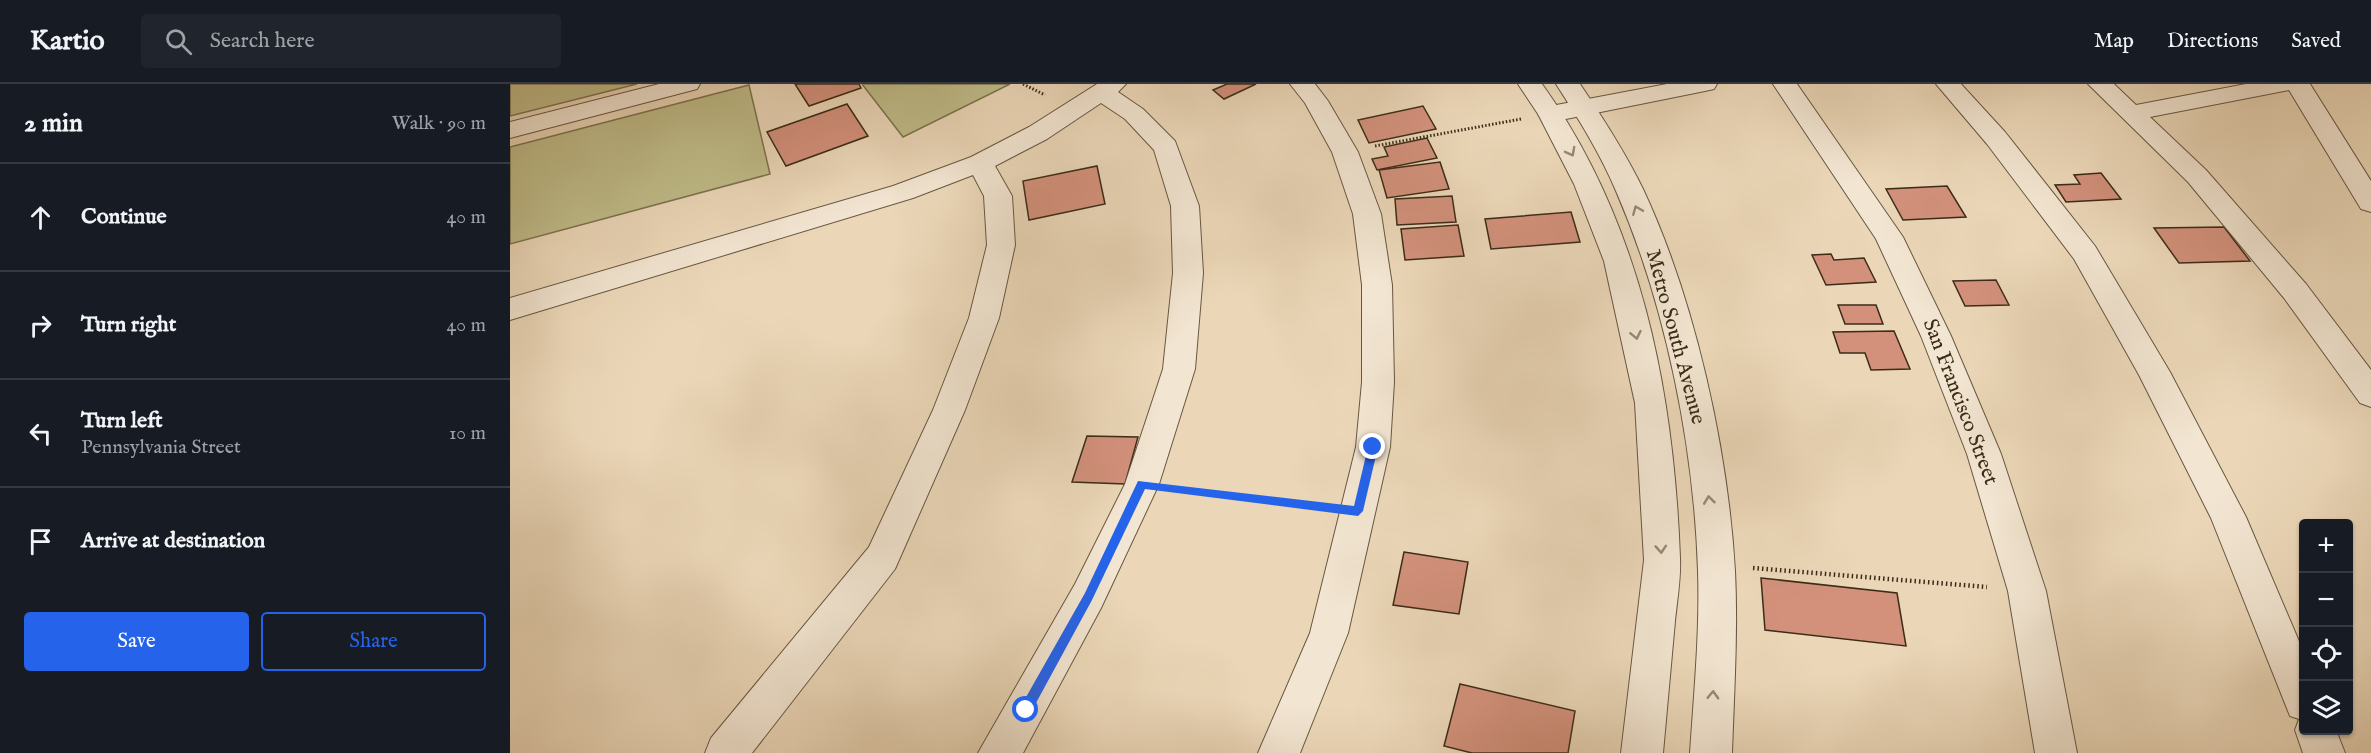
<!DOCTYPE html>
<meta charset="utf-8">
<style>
:root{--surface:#171b24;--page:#20242c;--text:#f1f3f6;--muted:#9ea1a6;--line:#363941;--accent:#2563eb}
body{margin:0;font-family:"IM FELL English",serif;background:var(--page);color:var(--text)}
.controls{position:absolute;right:18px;bottom:18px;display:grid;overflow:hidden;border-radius:6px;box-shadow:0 2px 4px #0004}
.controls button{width:54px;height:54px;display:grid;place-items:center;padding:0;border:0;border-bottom:2px solid var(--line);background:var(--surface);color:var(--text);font:30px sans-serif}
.stop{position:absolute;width:18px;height:18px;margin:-14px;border:4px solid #2563eb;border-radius:50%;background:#fff}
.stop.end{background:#2563eb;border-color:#fff;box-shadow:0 2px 6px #0008}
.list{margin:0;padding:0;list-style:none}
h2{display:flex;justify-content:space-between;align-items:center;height:78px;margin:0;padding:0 24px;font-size:26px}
h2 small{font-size:20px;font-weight:400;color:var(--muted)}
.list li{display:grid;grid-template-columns:39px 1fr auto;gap:18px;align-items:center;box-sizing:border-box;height:108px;padding:0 24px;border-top:2px solid var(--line)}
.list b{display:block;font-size:22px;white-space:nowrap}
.list p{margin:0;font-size:20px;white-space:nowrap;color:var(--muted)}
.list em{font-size:20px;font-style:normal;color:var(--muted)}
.actions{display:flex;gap:12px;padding:18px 24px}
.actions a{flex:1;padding:14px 0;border:2px solid var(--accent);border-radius:6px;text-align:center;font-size:21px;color:var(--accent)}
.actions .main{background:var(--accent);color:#fff}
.icon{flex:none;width:33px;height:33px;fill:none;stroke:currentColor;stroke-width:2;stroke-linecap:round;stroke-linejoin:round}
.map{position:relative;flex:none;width:1861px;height:669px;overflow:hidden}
header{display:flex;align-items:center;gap:36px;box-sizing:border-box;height:84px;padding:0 30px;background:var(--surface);border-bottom:2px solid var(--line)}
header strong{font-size:28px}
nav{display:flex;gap:33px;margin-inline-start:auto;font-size:21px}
.search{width:420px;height:54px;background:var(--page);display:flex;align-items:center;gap:15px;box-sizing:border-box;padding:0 21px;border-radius:6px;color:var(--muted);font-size:22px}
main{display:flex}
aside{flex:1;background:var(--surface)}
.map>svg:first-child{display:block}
.green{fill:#bfbc89;stroke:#7d7450;stroke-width:1.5}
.building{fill:#d3917c;stroke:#3b2c18;stroke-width:1.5}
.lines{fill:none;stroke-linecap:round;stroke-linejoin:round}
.minor-casing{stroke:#675740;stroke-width:2}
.tertiary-casing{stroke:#675740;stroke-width:2}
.path-far1{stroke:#3b2c18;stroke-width:3;stroke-dasharray:1.5 2;stroke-linecap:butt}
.path{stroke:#3b2c18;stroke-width:4.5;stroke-dasharray:1.5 3;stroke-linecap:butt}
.minor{fill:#f2e5d1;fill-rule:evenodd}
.tertiary{fill:#f2e5d1;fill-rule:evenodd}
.oneway{stroke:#968874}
.route{fill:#2563eb}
.labels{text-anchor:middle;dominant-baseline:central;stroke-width:5;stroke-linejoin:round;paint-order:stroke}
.street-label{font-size:21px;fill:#3b2c18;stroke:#f2e5d1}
</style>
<header>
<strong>Kartio</strong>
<div class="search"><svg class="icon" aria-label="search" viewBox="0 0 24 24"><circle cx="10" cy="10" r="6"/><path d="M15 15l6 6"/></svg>Search here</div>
<nav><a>Map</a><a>Directions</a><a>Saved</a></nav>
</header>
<main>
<aside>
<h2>2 min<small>Walk · 90 m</small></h2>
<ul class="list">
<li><svg class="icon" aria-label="ahead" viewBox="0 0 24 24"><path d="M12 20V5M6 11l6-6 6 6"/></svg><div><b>Continue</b></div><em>40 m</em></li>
<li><svg class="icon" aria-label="right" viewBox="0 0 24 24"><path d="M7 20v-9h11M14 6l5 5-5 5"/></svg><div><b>Turn right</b></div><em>40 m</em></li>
<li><svg class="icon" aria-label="left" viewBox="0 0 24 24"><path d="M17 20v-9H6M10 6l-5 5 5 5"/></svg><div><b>Turn left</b><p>Pennsylvania Street</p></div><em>10 m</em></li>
<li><svg class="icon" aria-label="arrive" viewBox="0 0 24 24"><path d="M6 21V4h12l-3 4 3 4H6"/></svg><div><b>Arrive at destination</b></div></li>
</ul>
<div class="actions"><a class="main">Save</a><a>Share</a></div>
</aside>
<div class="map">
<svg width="1861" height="669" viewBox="0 0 1861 669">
<rect width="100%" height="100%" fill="#ebd7b8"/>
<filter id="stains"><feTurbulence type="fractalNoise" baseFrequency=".00333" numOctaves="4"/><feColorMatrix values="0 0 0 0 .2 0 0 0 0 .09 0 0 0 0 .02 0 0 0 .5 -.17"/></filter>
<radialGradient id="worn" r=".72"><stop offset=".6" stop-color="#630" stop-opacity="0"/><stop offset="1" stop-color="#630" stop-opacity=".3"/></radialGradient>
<g class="green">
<path d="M0,0H127L0,32Z"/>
<path d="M352,0H500L393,53Z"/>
<path d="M239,1L260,90L0,160V63Z"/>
</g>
<g class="building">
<path d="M285,0H349L351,4L299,22Z"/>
<path d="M717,0H746L714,15L703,6Z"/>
<path d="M337,20L358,52L276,82L257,48Z"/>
<path d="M913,22L926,45L859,59L848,36Z"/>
<path d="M917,54L927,74L867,86L862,75L878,72L874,63Z"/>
<path d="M930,78L939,105L877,114L869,86Z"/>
<path d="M587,82L595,120L519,136L513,97Z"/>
<path d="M1591,89L1611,115L1556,118L1545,101L1570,100L1564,91Z"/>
<path d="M1437,102L1456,133L1393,136L1376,105Z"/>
<path d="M942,112L946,138L887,141L885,115Z"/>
<path d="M1061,128L1070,158L981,165L975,135Z"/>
<path d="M948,141L954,172L895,176L891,145Z"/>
<path d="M1714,143L1740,177L1669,179L1644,144Z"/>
<path d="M1321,170L1324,176L1354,174L1366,198L1316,201L1302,171Z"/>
<path d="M1486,196L1499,221L1455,222L1443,197Z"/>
<path d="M1328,221H1366L1373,240H1335Z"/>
<path d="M1384,247L1400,285L1361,286L1355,269H1330L1323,248Z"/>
<path d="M577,352L628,353L615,400L562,398Z"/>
<path d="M894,468L958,478L949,530L883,521Z"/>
<path d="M1251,494L1387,509L1396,562L1255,546Z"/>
<path d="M950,600L1065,627L1058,669H962L934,662Z"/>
</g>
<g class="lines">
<g class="minor-casing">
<g id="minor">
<path d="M149,0H190L187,5L0,54V38Z"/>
<path d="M587,0H616L608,8L633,25L665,57L689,122L693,189L685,285L649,400L591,524L513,669H468L565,500L615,400L653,285L663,189L661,122L644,66L615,35L591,19L537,55L485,82L502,112L505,161L489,234L455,326L385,485L242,669H195L201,654L359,463L423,326L459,234L477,161L474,112L463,91L403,114L0,236V214L383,102L461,73L519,43Z"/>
<path d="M780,0H805L818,17L848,68L871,130L882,201L884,298L880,363L838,549L790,669H748L800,549L846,363L852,298V201L843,130L822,68L795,19Z"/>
<path d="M1157,0H1207L1204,5L1195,7L1041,38L1032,35L1028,30L1032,25L1041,22Z"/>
<path d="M1263,0H1287L1393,153L1441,252L1491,370L1536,507L1567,669H1525L1498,507L1457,370L1411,252L1366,155Z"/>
<path d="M1426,0H1451L1495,48L1585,162L1660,288L1736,433L1794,569V646H1826L1835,669H1793L1785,646L1789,635L1780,632L1701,434L1629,291L1564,175L1477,60Z"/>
<path d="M1578,0H1604L1626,21L1736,0H1800L1861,97V128L1851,125L1779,6L1640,33L1696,86L1796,200L1861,286V323L1850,319L1774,214L1678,98Z"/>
</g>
</g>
<g class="tertiary-casing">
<g id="tertiary">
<path d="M1008,0H1032C1131,138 1164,307 1170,474C1171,495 1167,517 1165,537C1161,581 1157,625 1153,669H1111L1134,476L1125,319L1094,177L1064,100L1028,30Z"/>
<path d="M1046,0H1070C1093,34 1115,68 1133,105C1185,216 1218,365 1225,487C1228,547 1224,609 1222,669H1180C1184,609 1190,547 1188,487C1184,362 1156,222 1106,107C1090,69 1068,34 1046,0Z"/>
</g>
</g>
<g class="path-far1">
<path d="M513,0L535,11"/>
<path d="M865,62L1011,35"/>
</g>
<g class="path">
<path d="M667,405L814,423"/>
<path d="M1243,484L1477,503"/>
</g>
<use href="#minor" class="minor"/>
<use href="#tertiary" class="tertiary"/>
</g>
<defs><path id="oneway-chevron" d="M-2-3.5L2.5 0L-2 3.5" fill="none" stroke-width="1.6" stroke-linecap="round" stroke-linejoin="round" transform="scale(1.5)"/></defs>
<g class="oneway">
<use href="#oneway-chevron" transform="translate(1061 68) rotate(62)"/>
<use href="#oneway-chevron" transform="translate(1127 126) rotate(-112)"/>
<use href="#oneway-chevron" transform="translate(1126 251) rotate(78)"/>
<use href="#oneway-chevron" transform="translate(1199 416) rotate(-97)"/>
<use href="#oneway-chevron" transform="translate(1151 465) rotate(86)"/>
<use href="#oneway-chevron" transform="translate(1203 611) rotate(-88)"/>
</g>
<path class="route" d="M863,359L868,363L853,427L848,432L635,405L582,516L520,630H511V622L575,509L628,397L844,422L858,363Z"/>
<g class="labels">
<g class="street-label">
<text transform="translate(1165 253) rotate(75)">Metro South Avenue</text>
<text transform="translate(1450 318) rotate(69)">San Francisco Street</text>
</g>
</g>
<rect width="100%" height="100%" filter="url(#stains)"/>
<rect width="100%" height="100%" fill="url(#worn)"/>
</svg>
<div class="controls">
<button>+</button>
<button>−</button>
<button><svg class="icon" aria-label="locate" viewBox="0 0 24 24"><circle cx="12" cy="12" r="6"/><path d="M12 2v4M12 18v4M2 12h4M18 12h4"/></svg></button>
<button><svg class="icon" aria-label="layers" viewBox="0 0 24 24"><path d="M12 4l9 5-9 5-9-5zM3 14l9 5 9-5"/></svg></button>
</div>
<div class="stop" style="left:516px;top:626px"></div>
<div class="stop end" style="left:863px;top:363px"></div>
</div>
</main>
